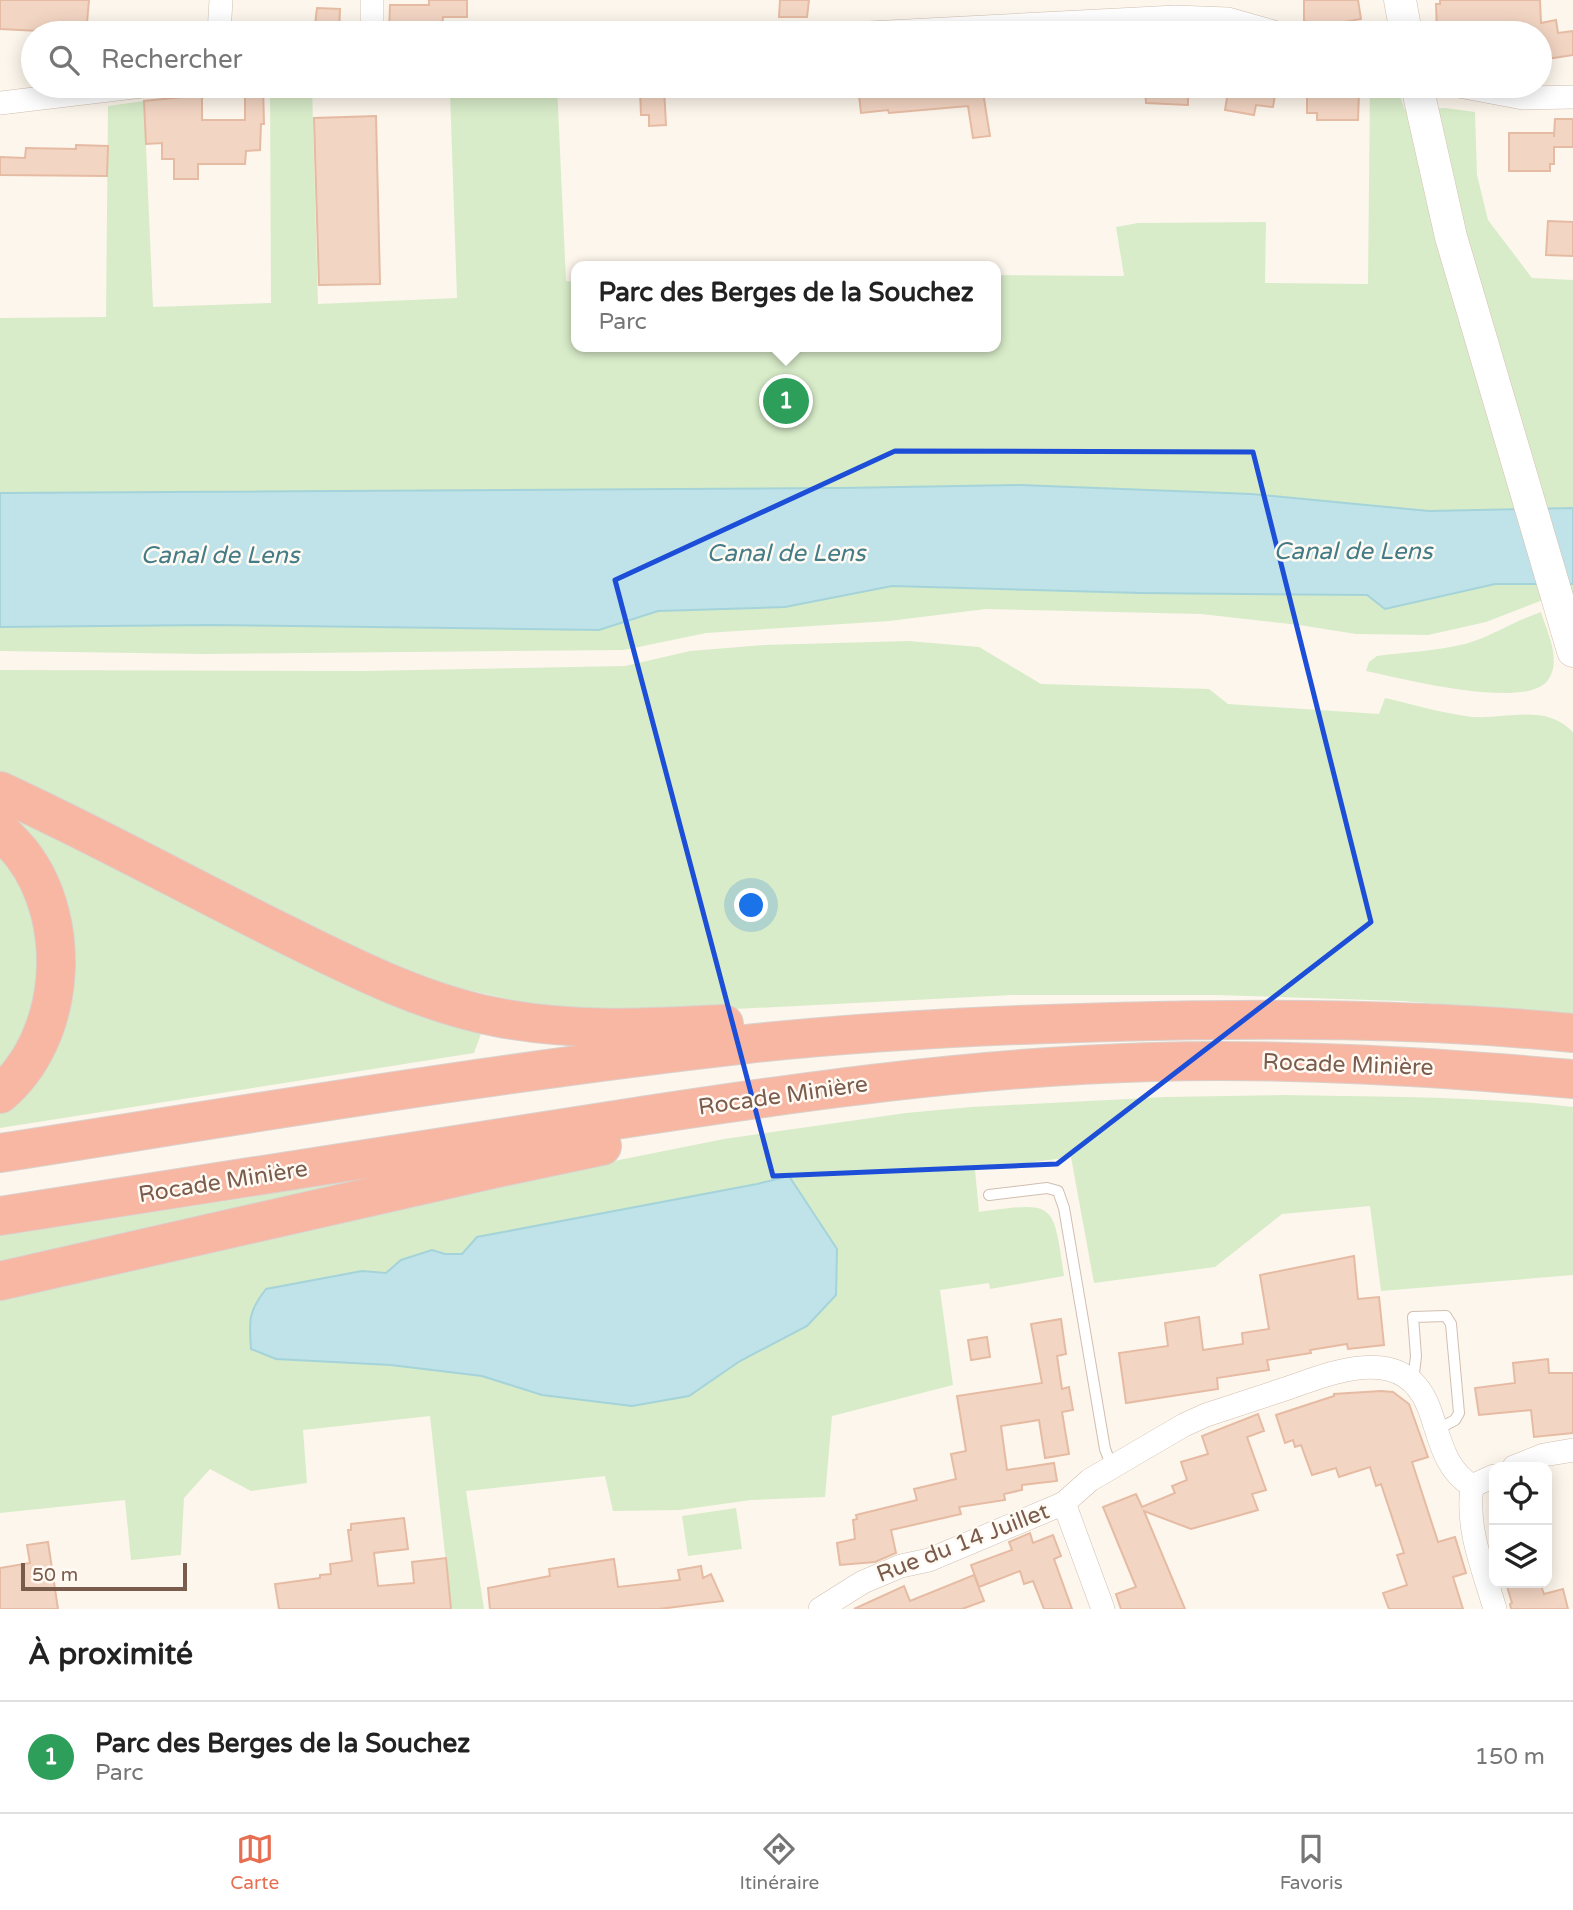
<!DOCTYPE html>
<html lang="fr">
<meta charset="utf-8">
<style>
:root{--surface:#fff;--page:#f2f2f2;--text:#222;--muted:#767676;--line:#e0e0e0;--accent:#e76f51}
body{margin:0;font-family:"Varela Round",sans-serif;background:var(--page);color:var(--text)}
.controls{position:absolute;right:21px;bottom:21px;display:grid;overflow:hidden;border-radius:14px;box-shadow:0 4px 18px #0003}
.controls button{width:63px;height:63px;display:grid;place-items:center;padding:0;border:0;border-bottom:2px solid var(--line);background:var(--surface);color:var(--text);font:35px sans-serif}
.scale{position:absolute;left:21px;bottom:18px;width:166px;box-sizing:border-box;padding-left:7px;border:4px solid #7a5c4d;border-top:0;font-size:19px;line-height:24px;white-space:nowrap;color:#7a5c4d;-webkit-text-stroke:5px #fffaf3;paint-order:stroke}
.you{position:absolute;left:752px;top:906px;width:24px;height:24px;margin:-18px;border:5px solid #fff;border-radius:50%;background:#1a73e8;box-shadow:0 0 0 10px #1a73e833}
.badge{display:grid;place-items:center;width:46px;height:46px;border-radius:50%;background:var(--accent);color:#fff;font-size:23px;font-weight:700}
.pin{position:absolute;translate:-50% -50%;border:4px solid #fff;box-shadow:0 2px 7px #0006}
.popup{position:absolute;left:571px;top:261px;width:430px;height:91px;box-sizing:border-box;display:grid;place-content:center;border-radius:14px;background:var(--surface);filter:drop-shadow(0 2px 5px #0005);font-size:23px;white-space:nowrap;color:var(--muted)}
.popup b{font-size:26px;color:var(--text)}
.popup::after{content:'';position:absolute;left:50%;top:100%;margin-left:-14px;border:14px solid transparent;border-top-color:var(--surface)}
.list{margin:0;padding:0;list-style:none}
h2{display:flex;justify-content:space-between;align-items:center;height:91px;margin:0;padding:0 28px;font-size:30px}
h2 small{font-size:23px;font-weight:400;color:var(--muted)}
.list li{display:grid;grid-template-columns:46px 1fr auto;gap:21px;align-items:center;box-sizing:border-box;height:112px;padding:0 28px;border-top:2px solid var(--line)}
.list b{display:block;font-size:26px;white-space:nowrap}
.list p{margin:0;font-size:23px;white-space:nowrap;color:var(--muted)}
.list em{font-size:23px;font-style:normal;color:var(--muted)}
.icon{flex:none;width:38px;height:38px;fill:none;stroke:currentColor;stroke-width:2;stroke-linecap:round;stroke-linejoin:round}
.map{position:relative;flex:none;width:1573px;height:1609px;overflow:hidden}
.search{position:absolute;background:var(--surface);box-shadow:0 4px 18px #0003;left:21px;right:21px;top:21px;height:77px;display:flex;align-items:center;gap:18px;box-sizing:border-box;padding:0 24px;border-radius:38px;color:var(--muted);font-size:26px}
.sheet{height:203px;background:var(--surface)}
nav{display:flex;justify-content:space-around;align-items:center;box-sizing:border-box;height:98px;border-top:2px solid var(--line);background:var(--surface);font-size:19px;color:var(--muted)}
nav a{display:grid;justify-items:center;gap:4px}
nav .on{color:var(--accent)}
.map>svg:first-child{display:block}
.green{fill:#d8ecc9;fill-rule:evenodd}
.water{fill:#bfe3e8;stroke:#a5d3da;stroke-width:2}
.building{fill:#f3d5c3;stroke:#e6bba3;stroke-width:2}
.lines{fill:none;stroke-linecap:round;stroke-linejoin:round}
.lane-casing{stroke:#d1beb0;stroke-width:12}
.street-casing{stroke:#d1beb0;stroke-width:24}
.secondary-casing{stroke:#d6c0b0;stroke-width:33}
.highway-casing{stroke:#dad1cd;stroke-width:40}
.lane{stroke:#fff;stroke-width:10}
.street{stroke:#fff;stroke-width:23}
.secondary{stroke:#fff;stroke-width:32}
.highway{stroke:#f7b7a3;stroke-width:38}
.marked{fill:none;stroke:#1d4ed8;stroke-width:5;stroke-linejoin:round}
.labels{text-anchor:middle;dominant-baseline:central;stroke-width:5;stroke-linejoin:round;paint-order:stroke}
.street-label{font-size:23px;fill:#7a5c4d;stroke:#fffaf3}
.water-label{font-size:24px;font-style:italic;fill:#437c86;stroke:#fffaf3}
</style>
<div class="map">
<svg width="1573" height="1609" viewBox="0 0 1573 1609">
<rect width="100%" height="100%" fill="#fdf6ec"/>
<g class="green">
<path d="M282,86H312L318,304L457,298L450,92L466,91L467,86H557L566,281L576,282V347H996V275L1124,276L1116,227L1138,223L1266,222L1265,283L1368,284L1370,86H1396L1405,110L1445,108L1475,112L1477,175L1488,220L1532,278L1573,280V597L1548,509L1429,511L1251,494L1020,485L841,488L0,493V318L106,317L108,106L144,101L153,307L271,303L270,87Z"/>
<path d="M1495,584H1537L1543,600L1486,622L1428,635L1356,634L1299,625L1201,614L986,609L889,621L706,633L624,650L205,654L0,651V627L210,625L599,630L658,611L785,607L892,586L1141,593L1368,595L1385,609Z"/>
<path d="M1541,612C1547,632 1562,660 1548,680C1527,711 1399,678 1366,671L1369,662L1377,656C1406,652 1437,651 1465,644C1491,637 1514,621 1541,612Z"/>
<path d="M908,641L979,647L1041,684L1209,689L1228,704L1379,714L1385,698C1411,704 1438,712 1465,716C1502,722 1543,701 1573,732V1015L1402,1001L1217,995H1012L658,1013L547,1008L419,979L0,777V670L363,671L625,666L690,651L764,645Z"/>
<path d="M12,806L485,1023L474,1053L0,1128V1110L57,1023L29,852Z"/>
<path d="M0,858C31,894 41,941 36,988C35,997 35,1006 33,1015C26,1035 13,1052 0,1070Z"/>
<path d="M1283,1095C1379,1097 1477,1096 1573,1107V1275L1381,1291L1370,1206L1282,1214L1215,1267L1094,1283L1071,1157L975,1170L979,1212C1055,1202 1053,1200 1064,1276L990,1289L989,1283L940,1290L953,1385L832,1416L825,1497L751,1500L679,1510L613,1511L605,1476L466,1491L484,1609H451L430,1416L303,1430L307,1483L251,1491L210,1469L184,1498L181,1555L131,1560L125,1500L0,1513V1295L554,1173L724,1139L906,1113L971,1107L1166,1097ZM788,1176L837,1249L740,1361L689,1396L632,1406L542,1395L482,1376L391,1365L276,1359L347,1275L362,1271L386,1273L432,1250L445,1254H462Z"/>
<path d="M379,1177L0,1272V1236Z"/>
<path d="M736,1508L742,1549L688,1556L682,1516Z"/>
</g>
<g class="water">
<path d="M1020,485L1251,494L1429,511L1573,508V584H1495L1385,609L1367,595L1141,593L892,586L785,607L658,611L599,630L210,625L0,627V493L841,488Z"/>
<path d="M789,1176L837,1249L836,1295L807,1326L740,1361L689,1396L632,1406L542,1395L482,1376L391,1365L276,1359L251,1349C249,1320 248,1312 266,1289L362,1271L386,1273L401,1260L432,1250L445,1254H462L477,1237L757,1184Z"/>
</g>
<g class="building">
<path d="M0,0H89L87,23H79L78,33L0,29Z"/>
<path d="M429,0H467V17H443L442,33L389,31L390,5H429Z"/>
<path d="M780,0H809L807,17H779Z"/>
<path d="M1304,0H1358L1361,19L1321,26L1304,21Z"/>
<path d="M1440,0H1540L1541,23L1556,20L1558,33L1573,31V55L1540,60V33H1437L1436,4H1440Z"/>
<path d="M317,8L340,9L339,33H314Z"/>
<path d="M263,86L264,124H261L260,150L246,151L245,164H198V179H174V159H162V143L146,144L144,101L202,95V120H245V88Z"/>
<path d="M858,86H982L990,136L973,138L968,106L889,113L888,110L861,113Z"/>
<path d="M1145,86H1188V105L1146,103Z"/>
<path d="M1229,86H1259L1276,89L1273,107L1256,105L1254,115L1225,110Z"/>
<path d="M664,89L666,125L649,126V115H641L640,90Z"/>
<path d="M1307,91L1359,92L1358,120H1317V113H1307Z"/>
<path d="M376,116L380,284L319,285L314,118Z"/>
<path d="M1555,119H1573V147H1554V164H1550V171H1509V133H1554V137Z"/>
<path d="M76,145L108,146L107,176L0,175V157L25,158L26,148L76,149Z"/>
<path d="M1548,221L1573,222V256L1546,255Z"/>
<path d="M1354,1256L1358,1299L1379,1297L1384,1345L1348,1349L1347,1344L1310,1350L1311,1353L1267,1360L1269,1370L1217,1378L1218,1389L1126,1403L1119,1353L1168,1346L1165,1323L1199,1317L1203,1350L1243,1344L1242,1333L1269,1329L1260,1275Z"/>
<path d="M1061,1319L1066,1354L1057,1356L1062,1389L1069,1387L1073,1410L1062,1412L1069,1454L1045,1458L1039,1420L1001,1426L1007,1470L1054,1463L1057,1481L1022,1485V1490L1004,1494L1005,1500L959,1507L961,1514L891,1530L896,1553L875,1562L840,1565L837,1543L855,1539L853,1520L857,1519L856,1515L917,1500L914,1489L956,1479L951,1454L966,1451L957,1396L1042,1383L1031,1324Z"/>
<path d="M987,1337L990,1357L971,1360L968,1340Z"/>
<path d="M1548,1359L1549,1373H1573V1433L1534,1437L1531,1410L1479,1415L1475,1388L1515,1383L1513,1363Z"/>
<path d="M1381,1391L1393,1392L1409,1404L1428,1457L1412,1462L1438,1542L1455,1537L1466,1573L1453,1577L1463,1609H1389L1383,1593L1407,1585L1397,1555L1404,1553L1381,1484L1376,1486L1370,1467L1339,1477L1336,1468L1312,1475L1301,1445L1295,1447L1293,1440L1285,1443L1276,1415L1334,1396V1394Z"/>
<path d="M1258,1414L1264,1431L1247,1437L1266,1490L1252,1494L1258,1510L1191,1529L1144,1511L1185,1609H1121L1116,1594L1136,1587L1103,1507L1136,1494L1142,1507L1175,1493L1172,1486L1187,1480L1181,1462L1208,1454L1202,1436Z"/>
<path d="M404,1518L408,1549L374,1553L378,1586L414,1583L412,1562L446,1558L451,1609H279L275,1584L320,1578V1575L331,1574L330,1564L352,1561L348,1530H351V1524Z"/>
<path d="M1030,1533L1033,1543L1053,1535L1061,1556L1054,1559L1072,1609H1044L1033,1581L1024,1584L1020,1571L979,1587L971,1565L1012,1550L1009,1542Z"/>
<path d="M48,1542L58,1609H0V1568L30,1563L27,1545Z"/>
<path d="M614,1559L618,1587L680,1580L678,1570L701,1566L703,1578L711,1574L723,1601L659,1609H490L488,1588L550,1576L549,1569Z"/>
<path d="M974,1575L984,1601L962,1609H854L904,1586L910,1601Z"/>
<path d="M1506,1583H1540L1544,1594L1563,1589L1568,1609H1511L1510,1604L1512,1603Z"/>
</g>
<g class="lines">
<g class="lane-casing">
<g id="lane">
<path d="M989,1195L1047,1188L1058,1191L1064,1208L1105,1449L1112,1467"/>
<path d="M1413,1382L1416,1356L1413,1317L1446,1316L1451,1324L1459,1413L1455,1420L1436,1430"/>
</g>
</g>
<g class="street-casing">
<g id="street">
<path d="M219,33L221,0"/>
<path d="M372,33V0"/>
<path d="M869,33L1176,17L1228,19L1277,33"/>
<path d="M1459,86L1523,98L1573,97"/>
<path d="M0,103L142,86"/>
<path d="M1514,1467L1544,1455L1573,1450"/>
<path d="M1472,1486C1466,1529 1483,1568 1495,1609"/>
<path d="M1472,1486L1494,1476"/>
<path d="M1064,1503L1103,1609"/>
<path d="M820,1609L863,1582L901,1566L929,1560L1055,1507L1064,1503L1090,1480L1184,1425L1206,1415C1233,1406 1260,1397 1288,1388C1334,1372 1404,1342 1429,1408C1440,1437 1443,1468 1472,1486"/>
</g>
</g>
<g class="secondary-casing">
<g id="secondary">
<path d="M1400,0L1406,33"/>
<path d="M1417,86L1451,237L1573,651"/>
</g>
</g>
<g class="highway-casing">
<g id="highway">
<path d="M0,791C96,835 190,887 285,934C352,967 422,1003 496,1017C571,1032 649,1028 724,1024"/>
<path d="M0,830C7,838 15,845 22,854C74,922 66,1038 0,1094"/>
<path d="M0,1153C249,1114 497,1072 747,1044C868,1031 991,1025 1112,1022C1265,1018 1420,1018 1573,1033"/>
<path d="M0,1216C207,1184 414,1150 622,1119C797,1092 973,1067 1152,1062C1293,1058 1433,1067 1573,1079"/>
<path d="M0,1281L493,1169L602,1146"/>
</g>
</g>
<use href="#lane" class="lane"/>
<use href="#street" class="street"/>
<use href="#secondary" class="secondary"/>
<use href="#highway" class="highway"/>
</g>
<path class="marked" d="M895,451L1253,452L1371,922L1057,1164L773,1176L615,580Z"/>
<g class="labels">
<g class="street-label">
<text transform="translate(1348 1065) rotate(2)">Rocade Minière</text>
<text transform="translate(783 1096) rotate(-8)">Rocade Minière</text>
<text transform="translate(223 1182) rotate(-9)">Rocade Minière</text>
<text transform="translate(963 1543) rotate(-21)">Rue du 14 Juillet</text>
</g>
<g class="water-label">
<text x="1353" y="551">Canal de Lens</text>
<text x="786" y="553">Canal de Lens</text>
<text x="220" y="555">Canal de Lens</text>
</g>
</g>
</svg>
<div class="controls">
<button><svg class="icon" aria-label="locate" viewBox="0 0 24 24"><circle cx="12" cy="12" r="6"/><path d="M12 2v4M12 18v4M2 12h4M18 12h4"/></svg></button>
<button><svg class="icon" aria-label="layers" viewBox="0 0 24 24"><path d="M12 4l9 5-9 5-9-5zM3 14l9 5 9-5"/></svg></button>
</div>
<div class="scale">50 m</div>
<div class="you"></div>
<div class="pin badge" style="left:786px;top:401px;background:#2e9e5b">1</div>
<div class="popup"><b>Parc des Berges de la Souchez</b>Parc</div>
<div class="search"><svg class="icon" aria-label="search" viewBox="0 0 24 24"><circle cx="10" cy="10" r="6"/><path d="M15 15l6 6"/></svg>Rechercher</div>
</div>
<section class="sheet">
<h2>À proximité<small></small></h2>
<ul class="list">
<li><span class="badge" style="background:#2e9e5b">1</span><div><b>Parc des Berges de la Souchez</b><p>Parc</p></div><em>150 m</em></li>
</ul>
</section>
<nav>
<a class="on"><svg class="icon" aria-label="map" viewBox="0 0 24 24"><path d="M3 6l6-2 6 2 6-2v14l-6 2-6-2-6 2zM9 4v14M15 6v14"/></svg>Carte</a>
<a><svg class="icon" aria-label="directions" viewBox="0 0 24 24"><path d="M12 3l9 9-9 9-9-9zM9 14v-3h6M13 9l2 2-2 2"/></svg>Itinéraire</a>
<a><svg class="icon" aria-label="saved" viewBox="0 0 24 24"><path d="M7 4h10v16l-5-4-5 4z"/></svg>Favoris</a>
</nav>
